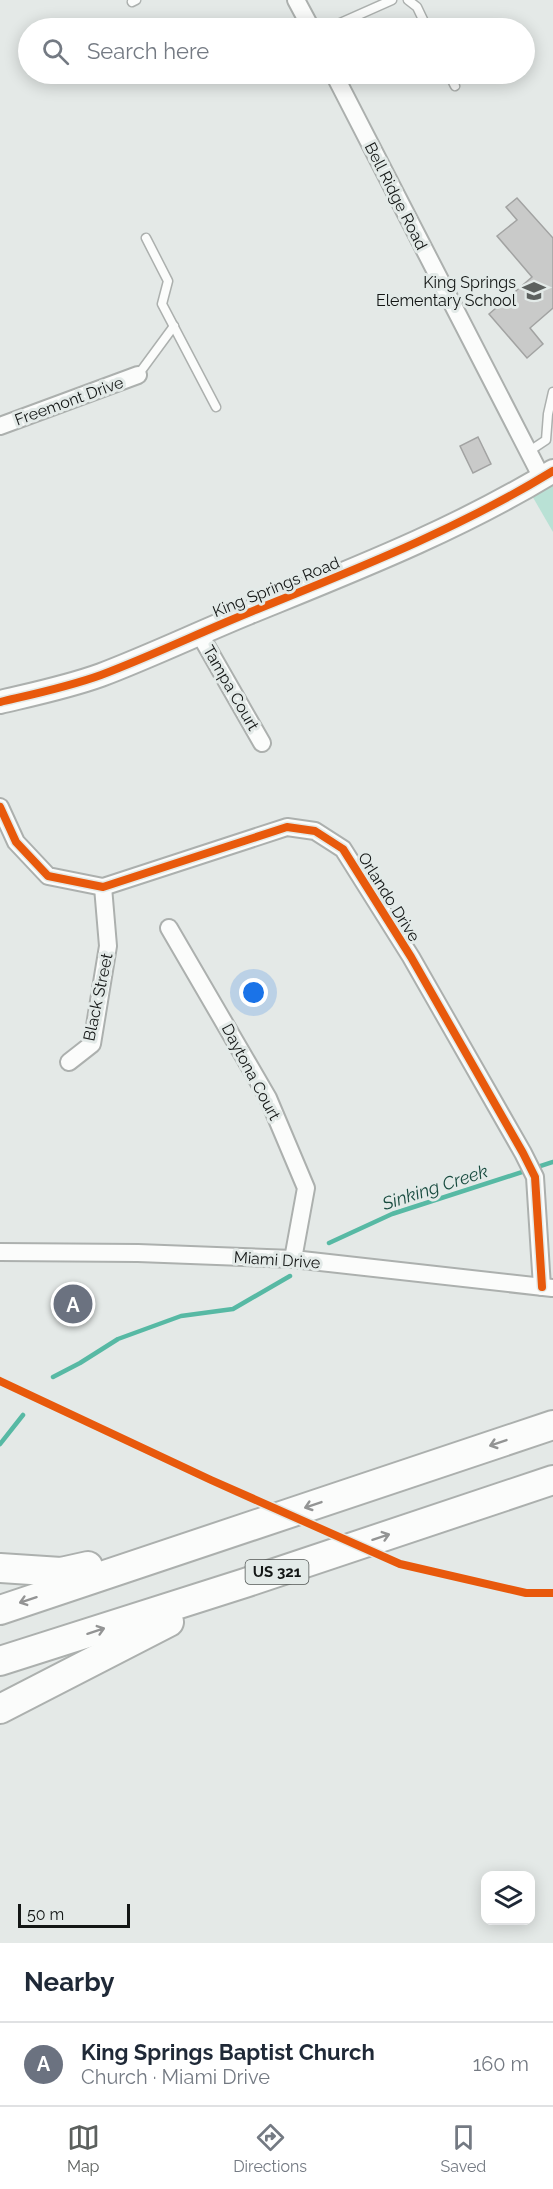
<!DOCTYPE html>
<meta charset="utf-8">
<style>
:root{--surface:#fff;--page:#f2f2f3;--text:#1f2937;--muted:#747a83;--line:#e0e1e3;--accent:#5c605e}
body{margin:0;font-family:Raleway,sans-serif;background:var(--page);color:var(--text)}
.controls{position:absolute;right:18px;bottom:18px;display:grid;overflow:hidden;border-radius:12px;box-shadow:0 3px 15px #0003}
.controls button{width:54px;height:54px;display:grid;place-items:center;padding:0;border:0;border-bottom:2px solid var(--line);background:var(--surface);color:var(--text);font:30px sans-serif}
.scale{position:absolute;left:18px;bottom:15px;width:112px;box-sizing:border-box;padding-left:6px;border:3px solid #131615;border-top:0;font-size:16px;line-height:21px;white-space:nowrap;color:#131615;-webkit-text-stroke:4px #e3eae8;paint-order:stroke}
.you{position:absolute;left:254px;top:993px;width:21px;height:21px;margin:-15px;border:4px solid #fff;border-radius:50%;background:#1a73e8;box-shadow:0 0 0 9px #1a73e833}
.badge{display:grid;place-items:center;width:39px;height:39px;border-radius:50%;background:var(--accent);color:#fff;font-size:20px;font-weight:700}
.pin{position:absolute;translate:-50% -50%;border:3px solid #fff;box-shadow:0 2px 6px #0006}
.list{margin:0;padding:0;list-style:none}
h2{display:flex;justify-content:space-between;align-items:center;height:78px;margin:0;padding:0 24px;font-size:26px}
h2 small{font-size:20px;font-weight:400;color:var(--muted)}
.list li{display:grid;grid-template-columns:39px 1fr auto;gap:18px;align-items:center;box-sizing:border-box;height:84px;padding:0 24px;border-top:2px solid var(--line)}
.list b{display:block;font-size:22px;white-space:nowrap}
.list p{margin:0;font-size:20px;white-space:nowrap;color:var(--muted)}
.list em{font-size:20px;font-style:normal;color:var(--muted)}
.icon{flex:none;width:33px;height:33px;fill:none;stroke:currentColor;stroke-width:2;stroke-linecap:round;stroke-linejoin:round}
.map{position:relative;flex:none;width:553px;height:1943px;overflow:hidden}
.search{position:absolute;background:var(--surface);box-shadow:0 3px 15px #0003;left:18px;right:18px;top:18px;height:66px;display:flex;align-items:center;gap:15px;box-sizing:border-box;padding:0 21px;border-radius:33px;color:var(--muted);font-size:22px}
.sheet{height:162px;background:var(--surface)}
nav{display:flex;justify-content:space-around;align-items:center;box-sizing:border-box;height:84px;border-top:2px solid var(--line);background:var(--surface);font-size:16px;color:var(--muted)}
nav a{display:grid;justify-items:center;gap:3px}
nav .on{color:var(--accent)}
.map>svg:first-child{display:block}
.green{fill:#b9e1d5}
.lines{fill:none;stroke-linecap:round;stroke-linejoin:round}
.stream{stroke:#57b9a4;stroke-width:4.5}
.building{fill:#c9cac9;stroke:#a2a3a2;stroke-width:1.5}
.lane-casing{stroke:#acb0ae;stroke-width:11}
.street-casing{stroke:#acb0ae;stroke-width:20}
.secondary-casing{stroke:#acb0ae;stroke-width:26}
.highway-casing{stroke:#acb0ae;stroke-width:32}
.lane{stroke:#fbfcfb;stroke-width:8}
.street{stroke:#fbfcfb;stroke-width:16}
.secondary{stroke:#fbfcfb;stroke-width:22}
.highway{stroke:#fbfcfb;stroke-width:28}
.cycleway-casing{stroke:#e3eae8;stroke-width:11}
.cycleway{stroke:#e8590c;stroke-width:8}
.oneway{stroke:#939494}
.labels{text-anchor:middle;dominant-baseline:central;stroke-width:6;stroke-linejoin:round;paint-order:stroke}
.shield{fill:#e3eae8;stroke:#515654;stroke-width:1.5}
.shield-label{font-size:15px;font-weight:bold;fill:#131615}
.street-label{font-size:16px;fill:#131615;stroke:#e3eae8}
.poi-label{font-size:16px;fill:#131615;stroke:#e3eae8;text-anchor:end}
.water-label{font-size:18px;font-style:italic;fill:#184b3f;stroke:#e3eae8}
</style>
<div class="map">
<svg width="553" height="1943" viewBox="0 0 553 1943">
<rect width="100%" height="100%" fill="#e4e9e7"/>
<path class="green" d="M553,481V532L531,494Z"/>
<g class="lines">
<g class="stream">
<path d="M329,1243L392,1214L553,1162"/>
<path d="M53,1377L80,1363L118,1339L181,1316L233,1309L290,1276"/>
<path d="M0,1444L23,1415"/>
</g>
</g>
<g class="building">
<path d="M517,198L553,238V308L530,328L543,344L527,358L489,314L532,277L497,236L517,220L506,207Z"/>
<path d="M478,437L491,464L473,473L460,446Z"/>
</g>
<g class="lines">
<g class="lane-casing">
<g id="lane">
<path d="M408,0L417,7L427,28"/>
<path d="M132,2L136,0"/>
<path d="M329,28L392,0"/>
<path d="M449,74L455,86"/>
<path d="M146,238L168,281L162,304L216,407"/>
<path d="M138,375L174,326"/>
<path d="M528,452L546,440L548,414L553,392"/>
</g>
</g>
<g class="street-casing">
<g id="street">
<path d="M296,0L311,28"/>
<path d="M334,74L542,478"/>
<path d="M0,426L138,375"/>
<path d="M199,633L262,743"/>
<path d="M0,807L16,842L48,876L103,887L287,827L315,831L343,849L411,957L523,1153L535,1177L542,1287"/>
<path d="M169,928L268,1098L306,1188L293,1259"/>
<path d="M69,1062L92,1044L108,946L103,887"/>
<path d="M0,1252L138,1253L293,1259L552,1288"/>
</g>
</g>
<g class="secondary-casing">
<path id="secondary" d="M0,702C34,694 68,687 101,675C151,656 199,633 248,613C351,571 457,530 553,471"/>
</g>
<g class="highway-casing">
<g id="highway">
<path d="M0,1568L61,1572L88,1566"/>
<path d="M0,1610L553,1425"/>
<path d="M0,1661L245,1583L553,1480"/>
<path d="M0,1709L169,1622"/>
</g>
</g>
<use href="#lane" class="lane"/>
<use href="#street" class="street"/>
<use href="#secondary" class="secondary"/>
<use href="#highway" class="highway"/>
<g class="cycleway-casing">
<g id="cycleway">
<path d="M0,702C34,694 68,687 101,675C151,656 199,633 248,613C351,571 457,530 553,471"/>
<path d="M0,807L16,842L48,876L103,887L287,827L315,831L343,849L411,957L523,1153L535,1177L542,1287"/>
<path d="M0,1381L211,1480L400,1564L526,1593H553"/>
</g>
</g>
<use href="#cycleway" class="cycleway"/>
</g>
<defs><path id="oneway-shaft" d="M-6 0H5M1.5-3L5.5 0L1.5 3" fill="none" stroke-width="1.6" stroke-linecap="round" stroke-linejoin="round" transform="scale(1.5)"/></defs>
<g class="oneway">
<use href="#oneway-shaft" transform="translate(498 1443) rotate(161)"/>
<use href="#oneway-shaft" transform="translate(313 1505) rotate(161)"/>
<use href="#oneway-shaft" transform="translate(381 1537) rotate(-18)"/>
<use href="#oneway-shaft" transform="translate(28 1600) rotate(162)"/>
<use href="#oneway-shaft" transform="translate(96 1631) rotate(-18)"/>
</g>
<defs>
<g id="school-bare" transform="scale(1.8)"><path d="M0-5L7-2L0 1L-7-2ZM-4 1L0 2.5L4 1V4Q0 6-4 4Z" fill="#5c605e" stroke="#e3eae8" stroke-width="2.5" paint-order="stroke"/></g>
</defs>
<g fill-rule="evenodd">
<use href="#school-bare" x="534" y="291"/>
</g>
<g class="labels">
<rect class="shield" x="245.5" y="1560" width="63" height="24" rx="4.5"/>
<g class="shield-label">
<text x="277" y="1572">US 321</text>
</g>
<g class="street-label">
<text transform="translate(396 196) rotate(63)">Bell Ridge Road</text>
<text transform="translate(69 401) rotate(-20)">Freemont Drive</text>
<text transform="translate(276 587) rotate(-22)">King Springs Road</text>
<text transform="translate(231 688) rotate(60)">Tampa Court</text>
<text transform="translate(389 897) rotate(58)">Orlando Drive</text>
<text transform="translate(98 997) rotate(-78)">Black Street</text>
<text transform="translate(251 1072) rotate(62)">Daytona Court</text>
<text transform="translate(277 1260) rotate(4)">Miami Drive</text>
</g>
<g class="poi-label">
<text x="516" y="282">King Springs<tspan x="516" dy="18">Elementary School</tspan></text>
</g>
<g class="water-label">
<text transform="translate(435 1187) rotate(-18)">Sinking Creek</text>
</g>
</g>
</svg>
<div class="controls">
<button><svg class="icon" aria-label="layers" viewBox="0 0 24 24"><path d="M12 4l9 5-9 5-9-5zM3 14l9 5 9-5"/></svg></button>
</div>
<div class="scale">50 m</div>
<div class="you"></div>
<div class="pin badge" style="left:73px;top:1304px;background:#6b7280">A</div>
<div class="search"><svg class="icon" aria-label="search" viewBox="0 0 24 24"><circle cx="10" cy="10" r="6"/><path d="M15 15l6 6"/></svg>Search here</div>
</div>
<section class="sheet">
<h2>Nearby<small></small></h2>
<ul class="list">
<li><span class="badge" style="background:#6b7280">A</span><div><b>King Springs Baptist Church</b><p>Church · Miami Drive</p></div><em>160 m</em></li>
</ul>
</section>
<nav>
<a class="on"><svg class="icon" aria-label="map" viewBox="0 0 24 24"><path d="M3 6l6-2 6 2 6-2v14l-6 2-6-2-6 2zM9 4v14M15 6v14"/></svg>Map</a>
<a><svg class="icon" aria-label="directions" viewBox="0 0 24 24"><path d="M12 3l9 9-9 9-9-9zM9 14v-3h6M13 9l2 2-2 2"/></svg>Directions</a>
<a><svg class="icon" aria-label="saved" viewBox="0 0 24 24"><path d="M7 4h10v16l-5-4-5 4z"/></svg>Saved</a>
</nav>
